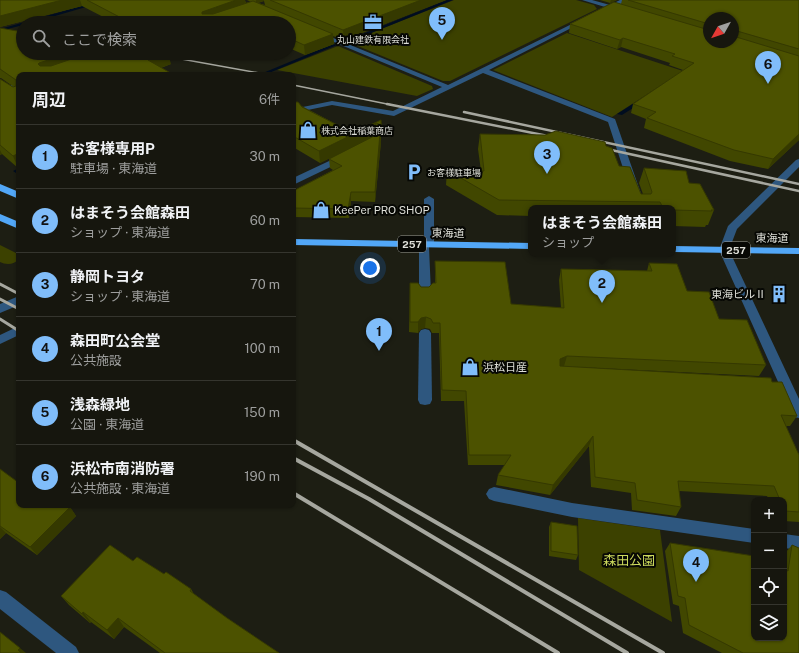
<!DOCTYPE html>
<html lang="ja">
<meta charset="utf-8">
<style>
:root{--surface:#16160e;--page:#1f1f17;--text:#f1f3f6;--muted:#9e9f9e;--line:#35352e;--accent:#80bdfa}
body{margin:0;font-family:"Public Sans","Noto Sans JP",sans-serif;background:var(--page);color:var(--text)}
.controls{position:absolute;right:12px;bottom:12px;display:grid;overflow:hidden;border-radius:8px;box-shadow:0 1px 3px #0004}
.controls button{width:36px;height:36px;display:grid;place-items:center;padding:0;border:0;border-bottom:1px solid var(--line);background:var(--surface);color:var(--text);font:20px sans-serif}
.compass{position:absolute;left:703px;top:12px;width:36px;height:36px;border-radius:50%;background:var(--surface);box-shadow:0 1px 3px #0004;rotate:230deg}
.you{position:absolute;left:370px;top:268px;width:14px;height:14px;margin:-10px;border:3px solid #fff;border-radius:50%;background:#1a73e8;box-shadow:0 0 0 6px #1a73e833}
.badge{display:grid;place-items:center;width:26px;height:26px;border-radius:50%;background:var(--accent);color:#111;font-size:13px;font-weight:700}
.pin{position:absolute;translate:-50% -33px;filter:drop-shadow(0 1px 2px #0008)}
.pin::after{content:'';position:absolute;top:21px;width:14px;height:12px;background:inherit;clip-path:polygon(0 0,100% 0,50% 100%)}
.popup{position:absolute;left:528px;top:205px;width:148px;height:52px;box-sizing:border-box;display:grid;place-content:center;border-radius:8px;background:var(--surface);filter:drop-shadow(0 1px 3px #0005);font-size:13px;white-space:nowrap;color:var(--muted)}
.popup b{font-size:15px;color:var(--text)}
.popup::after{content:'';position:absolute;left:50%;top:100%;margin-left:-8px;border:8px solid transparent;border-top-color:var(--surface)}
.list{margin:0;padding:0;list-style:none}
h2{display:flex;justify-content:space-between;align-items:center;height:52px;margin:0;padding:0 16px;font-size:17px}
h2 small{font-size:13px;font-weight:400;color:var(--muted)}
.list li{display:grid;grid-template-columns:26px 1fr auto;gap:12px;align-items:center;box-sizing:border-box;height:64px;padding:0 16px;border-top:1px solid var(--line)}
.list b{display:block;font-size:15px;white-space:nowrap}
.list p{margin:0;font-size:13px;white-space:nowrap;color:var(--muted)}
.list em{font-size:13px;font-style:normal;color:var(--muted)}
.icon{flex:none;width:22px;height:22px;fill:none;stroke:currentColor;stroke-width:2;stroke-linecap:round;stroke-linejoin:round}
.map{position:relative;flex:none;width:799px;height:653px;overflow:hidden}
.search{position:absolute;background:var(--surface);box-shadow:0 1px 3px #0004;left:16px;top:16px;width:280px;height:44px;display:flex;align-items:center;gap:10px;box-sizing:border-box;padding:0 14px;border-radius:22px;color:var(--muted);font-size:15px}
.panel{position:absolute;background:var(--surface);box-shadow:0 1px 3px #0004;left:16px;top:72px;width:280px;height:436px;border-radius:8px}
.map>svg:first-child{display:block}
.green{fill:#3c4100}
.lines{fill:none;stroke-linecap:round;stroke-linejoin:round}
.stream{fill:#000d20;fill-rule:evenodd}
.minor{fill:#2e577f;fill-rule:evenodd}
.highway{fill:#52a7f7;fill-rule:evenodd}
.rail-far3{stroke:#a6a79f;stroke-width:1.5}
.rail-far2{stroke:#a6a79f;stroke-width:2.5}
.rail-far1{stroke:#a6a79f;stroke-width:3}
.rail{stroke:#a6a79f;stroke-width:4}
.wall{fill:#414700;fill-rule:evenodd}
.shaded-wall{fill:#353900}
.building{fill:#4c5200;stroke:#353900}
.labels{text-anchor:middle;dominant-baseline:central;stroke-width:4;stroke-linejoin:round;paint-order:stroke}
.far-poi-label{font-size:9px;fill:#dedfd8;stroke:#070804;text-anchor:start}
.shield{fill:#070804;stroke:#9e9e98;stroke-width:1}
.shield-label{font-size:10px;font-weight:bold;fill:#dedfd8}
.poi-label{font-size:11px;fill:#dedfd8;stroke:#070804;text-anchor:start}
.street-label{font-size:11px;fill:#dedfd8;stroke:#070804}
.near-park-label{font-size:13px;fill:#cdda5d;stroke:#070804}
</style>
<div class="map">
<svg width="799" height="653" viewBox="0 0 799 653">
<rect width="100%" height="100%" fill="#1d1e13"/>
<g class="green">
<path d="M454,0H576L594,5L597,9L450,81H443L348,42Z"/>
<path d="M567,33L683,71L612,117L493,70Z"/>
<path d="M338,46L432,86L433,89L417,96L277,70Z"/>
<path d="M0,245L18,254L19,259C14,265 6,265 0,262Z"/>
<path d="M578,518L660,530L672,622L579,570Z"/>
</g>
<g class="lines">
<g class="stream">
<path d="M103,0H110L31,23H23V25L0,31V29Z"/>
<path d="M447,0H453L349,42L345,41Z"/>
<path d="M333,44L337,45L264,75H258Z"/>
<path d="M639,100L644,101L622,115L617,114Z"/>
<path d="M19,168V172L16,173L13,171Z"/>
</g>
<g class="minor">
<path d="M582,0H592L610,5L620,0H628L616,7V9H611L604,12L601,10L605,7Z"/>
<path d="M582,19L587,20L489,70L615,119L646,208H636L608,122L483,73L394,116L332,105L293,113V109L332,101L393,111L442,87L317,35V33H321L448,85Z"/>
<path d="M19,83V87L0,93V88Z"/>
<path d="M344,154L348,157L347,159L293,185V178Z"/>
<path d="M799,159V167L737,229L729,250L799,399V418L794,417L792,413L719,250L728,226L796,160Z"/>
<path d="M429,196L434,199V244L429,247L431,293L429,296H421L419,293V244L424,241V199Z"/>
<path d="M19,296V305L0,313V304Z"/>
<path d="M19,326V335L0,344V335Z"/>
<path d="M425,329L429,330L431,333L432,400L430,404L425,405L420,404L418,400L419,333L421,330Z"/>
<path d="M494,487L572,503L754,529V543L572,517L494,501L489,499L486,494L489,489Z"/>
<path d="M784,534L799,536V550L784,548Z"/>
<path d="M0,590L6,592L76,647L79,653H56L0,609Z"/>
</g>
<g class="highway">
<path d="M0,184L19,192V199L0,191Z"/>
<path d="M0,214L19,222V229L0,221Z"/>
<path d="M293,239L531,243V249L293,245Z"/>
<path d="M673,246L799,248V254L673,252Z"/>
</g>
<g class="rail-far3">
<path d="M148,53L270,75"/>
<path d="M293,85L392,105"/>
</g>
<g class="rail-far2">
<path d="M387,104L553,137"/>
<path d="M464,112L799,184"/>
<path d="M602,148L799,191"/>
</g>
<g class="rail-far1">
<path d="M0,284L19,294"/>
<path d="M0,299L19,309"/>
<path d="M0,319L19,331"/>
</g>
<g class="rail">
<path d="M293,440L663,653"/>
<path d="M293,458L369,499L627,653"/>
<path d="M293,493L558,653"/>
</g>
</g>
<g class="wall">
<path d="M0,0H245L246,3L251,2L247,0H446L344,40L333,36L334,44L305,55L289,48V23H115L82,6L0,27ZM264,1L265,5L258,3Z"/>
<path d="M600,0H617L610,3Z"/>
<path d="M622,0H799V140L768,169L730,161L644,128L646,119L631,113L633,104L683,70L669,65L670,63L621,47L617,49L569,33L570,24L621,4ZM709,18L733,42H709Z"/>
<path d="M0,28L23,53L171,64L161,68L19,75V167L18,168L2,154L0,155V79L13,87H14L1,78H0Z"/>
<path d="M171,53H187L178,56Z"/>
<path d="M293,97L294,102L353,133L381,120L382,131L381,136V142L375,202L351,201L349,218L293,217V191L333,170L330,168L329,159L377,135H376L320,163L293,147Z"/>
<path d="M480,134L606,146L619,166L641,194H643L639,183L644,168L689,183L714,210L708,225H706L705,227L673,226V208H531V216L497,215L446,185L447,170L481,171L478,149Z"/>
<path d="M435,261L511,304L561,308L559,280L561,269L647,271L649,263L687,291L719,319L766,365L759,376L578,367L772,382L797,416L790,426H786L799,455V522L784,521V500H769L767,496L679,491L681,507L676,516L632,510L631,493L591,487L589,446L550,495L496,485L498,475L505,465H468L464,401H441L439,333H432L430,329L425,328L421,329L418,333L409,332L410,283L421,287H429L435,283Z"/>
<path d="M0,469L19,505L70,507L76,516L37,555L6,533L0,539Z"/>
<path d="M551,522L578,555L576,560L549,556V527Z"/>
<path d="M670,543L784,638V557L785,553L792,545L799,653H722L683,633L679,606L673,604L665,551Z"/>
<path d="M164,574L191,589L194,594L227,618L279,653H160L124,627L114,639L91,622L90,623L69,605L61,596Z"/>
</g>
<g class="shaded-wall">
<path d="M62,0H80L82,6L0,27V16Z"/>
<path d="M236,0H245L246,7L204,22L202,14V12Z"/>
<path d="M256,0H264V1L256,3Z"/>
<path d="M421,0H446L344,40L343,30Z"/>
<path d="M611,0H617L610,3Z"/>
<path d="M733,31H737L733,40Z"/>
<path d="M333,34L334,44L305,55L304,45Z"/>
<path d="M623,38L621,47L617,49L620,40Z"/>
<path d="M69,53H102L44,74L38,64L39,63Z"/>
<path d="M168,53L171,64L151,71L148,60Z"/>
<path d="M177,53H187L178,56Z"/>
<path d="M381,120L382,131L381,136Z"/>
<path d="M376,123V135L320,163L319,151Z"/>
<path d="M380,133L381,142L375,202V192Z"/>
<path d="M799,134V140L768,169L773,159Z"/>
<path d="M0,150L2,154L0,155Z"/>
<path d="M19,153V167L18,168L13,156Z"/>
<path d="M351,192V201L349,218L348,209Z"/>
<path d="M426,317L425,328L421,329L418,333V322L421,318Z"/>
<path d="M567,356L564,366L558,370L560,359Z"/>
<path d="M593,436L589,446L550,495L553,485Z"/>
<path d="M70,507L76,516L37,555L30,547Z"/>
<path d="M0,527L6,533L0,539Z"/>
<path d="M83,612L91,622L90,623L82,614Z"/>
<path d="M118,618L124,627L114,639L107,630Z"/>
<path d="M20,648L26,653H21L18,650Z"/>
</g>
<g class="building">
<path d="M0,0H62L0,16Z"/>
<path d="M87,0H236L202,12V14H213L253,1L333,34L304,45L289,38V23H131Z"/>
<path d="M270,0H421L343,30Z"/>
<path d="M628,0H799V49L737,31H733V18H709V24Z"/>
<path d="M614,2L709,30V42H733V36L799,56V134L773,159L734,150L647,118L656,112L633,104L694,63L672,56L675,54L623,38L620,40L570,24Z"/>
<path d="M0,28L23,32V53H69L39,63L38,64L40,66H51L89,53H168L148,60L174,75H19V153L13,156L0,145V79L13,87L16,86V80L0,69Z"/>
<path d="M293,102H298L302,107L353,133L381,120V125L376,123L319,151L293,136Z"/>
<path d="M556,131L605,142L606,146L612,148L619,166L630,167L641,194H651L652,192L644,168L686,171L689,183L700,184L714,210H711L712,211L673,210V208H663L660,202L499,200L447,170L484,171L480,134L545,135Z"/>
<path d="M380,133L375,192H351L348,209L293,208V191L342,166L329,159Z"/>
<path d="M435,261L505,262L511,304L564,308L561,269L652,271L649,263L677,264L687,291L709,292L719,319L747,320L766,365L567,356L560,359V366L771,378L772,382H782L797,416L781,415L799,455V512L785,511L784,510V500H780L774,486L678,481L681,507L637,500L635,483L595,477L593,436L553,485L498,475L511,455H469L466,391L442,390L440,323H433L431,319L426,317L421,318L418,322H410V283H418L421,287H429L433,283H436Z"/>
<path d="M0,469L19,483V505H67L70,507L30,547L0,526Z"/>
<path d="M551,522L577,526L578,555L551,551Z"/>
<path d="M670,543L754,556V638H784V569L788,571L792,545L799,548V653H743L689,625L685,598L678,596Z"/>
<path d="M110,545L133,561L137,557L164,574L166,572L191,589L190,591L227,618L279,653H165L118,618L107,630L83,612L82,614L61,596Z"/>
<path d="M0,632L20,648L18,650L21,653H0Z"/>
</g>
<defs>
<g id="office-bare" transform="scale(1.38)"><path d="M-6-3h4V-5.5h4V-3h4V5H-6ZM-1-4.5V-3h2v-1.5ZM-6 0V1H6V0Z" fill="#80bdfa" stroke="#070804" stroke-width="2.5" paint-order="stroke"/></g>
<g id="shop-bare" transform="scale(1.38)"><path d="M-5-2.5h2.3a2.7 3.5 0 0 1 5.4 0H5L5.5 6h-11ZM-1.5-2.5h3a1.5 2.3 0 0 0-3 0Z" fill="#80bdfa" stroke="#070804" stroke-width="2.5" paint-order="stroke"/></g>
<g id="parking-bare" transform="scale(1.38)"><path d="M-3.5-5.5H1a3.5 3.5 0 0 1 0 7H-1V5.5H-3.5ZM-1-3.4V-.6H.8a1.4 1.4 0 0 0 0-2.8Z" fill="#80bdfa" stroke="#070804" stroke-width="2.5" paint-order="stroke"/></g>
<g id="building-bare" transform="scale(1.38)"><path d="M-4-6H4V6H1V3H-1V6H-4ZM-2.5-4.3h1.7v1.8h-1.7ZM.8-4.3h1.7v1.8H.8ZM-2.5-1h1.7V.8h-1.7ZM.8-1h1.7V.8H.8Z" fill="#80bdfa" stroke="#070804" stroke-width="2.5" paint-order="stroke"/></g>
</defs>
<g fill-rule="evenodd">
<use href="#office-bare" x="373" y="22"/>
<use href="#shop-bare" x="308" y="130"/>
<use href="#parking-bare" x="414" y="172"/>
<use href="#shop-bare" x="321" y="210"/>
<use href="#building-bare" x="779" y="294"/>
<use href="#shop-bare" x="470" y="367"/>
</g>
<g class="labels">
<g class="far-poi-label">
<text x="373" y="39" text-anchor="middle">丸山建鉄有限会社</text>
<text x="321" y="130">株式会社稲葉商店</text>
<text x="427" y="172">お客様駐車場</text>
</g>
<g class="shield">
<rect x="398" y="236" width="28" height="16" rx="3"/>
<rect x="722" y="242" width="28" height="16" rx="3"/>
</g>
<g class="shield-label">
<text x="412" y="244">257</text>
<text x="736" y="250">257</text>
</g>
<g class="poi-label">
<text x="334" y="210">KeePer PRO SHOP</text>
<text x="766" y="294" text-anchor="end">東海ビルⅡ</text>
<text x="483" y="367">浜松日産</text>
</g>
<g class="street-label">
<text transform="translate(448 233) rotate(1)">東海道</text>
<text transform="translate(772 238) rotate(1)">東海道</text>
</g>
<g class="near-park-label">
<text x="629" y="560">森田公園</text>
</g>
</g>
</svg>
<div class="controls">
<button>+</button>
<button>−</button>
<button><svg class="icon" aria-label="locate" viewBox="0 0 24 24"><circle cx="12" cy="12" r="6"/><path d="M12 2v4M12 18v4M2 12h4M18 12h4"/></svg></button>
<button><svg class="icon" aria-label="layers" viewBox="0 0 24 24"><path d="M12 4l9 5-9 5-9-5zM3 14l9 5 9-5"/></svg></button>
</div>
<svg class="compass" viewBox="-18 -18 36 36"><path d="M0-13l5 13h-10z" fill="#e53935"/><path d="M0 13l5-13h-10z" fill="#9e9f9e"/></svg>
<div class="you"></div>
<div class="pin badge" style="left:379px;top:351px">1</div>
<div class="pin badge" style="left:602px;top:303px">2</div>
<div class="popup"><b>はまそう会館森田</b>ショップ</div>
<div class="pin badge" style="left:547px;top:174px">3</div>
<div class="pin badge" style="left:696px;top:582px">4</div>
<div class="pin badge" style="left:442px;top:40px">5</div>
<div class="pin badge" style="left:768px;top:84px">6</div>
<div class="search"><svg class="icon" aria-label="search" viewBox="0 0 24 24"><circle cx="10" cy="10" r="6"/><path d="M15 15l6 6"/></svg>ここで検索</div>
<section class="panel">
<h2>周辺<small>6件</small></h2>
<ul class="list">
<li><span class="badge">1</span><div><b>お客様専用P</b><p>駐車場 · 東海道</p></div><em>30 m</em></li>
<li><span class="badge">2</span><div><b>はまそう会館森田</b><p>ショップ · 東海道</p></div><em>60 m</em></li>
<li><span class="badge">3</span><div><b>静岡トヨタ</b><p>ショップ · 東海道</p></div><em>70 m</em></li>
<li><span class="badge">4</span><div><b>森田町公会堂</b><p>公共施設</p></div><em>100 m</em></li>
<li><span class="badge">5</span><div><b>浅森緑地</b><p>公園 · 東海道</p></div><em>150 m</em></li>
<li><span class="badge">6</span><div><b>浜松市南消防署</b><p>公共施設 · 東海道</p></div><em>190 m</em></li>
</ul>
</section>
</div>
